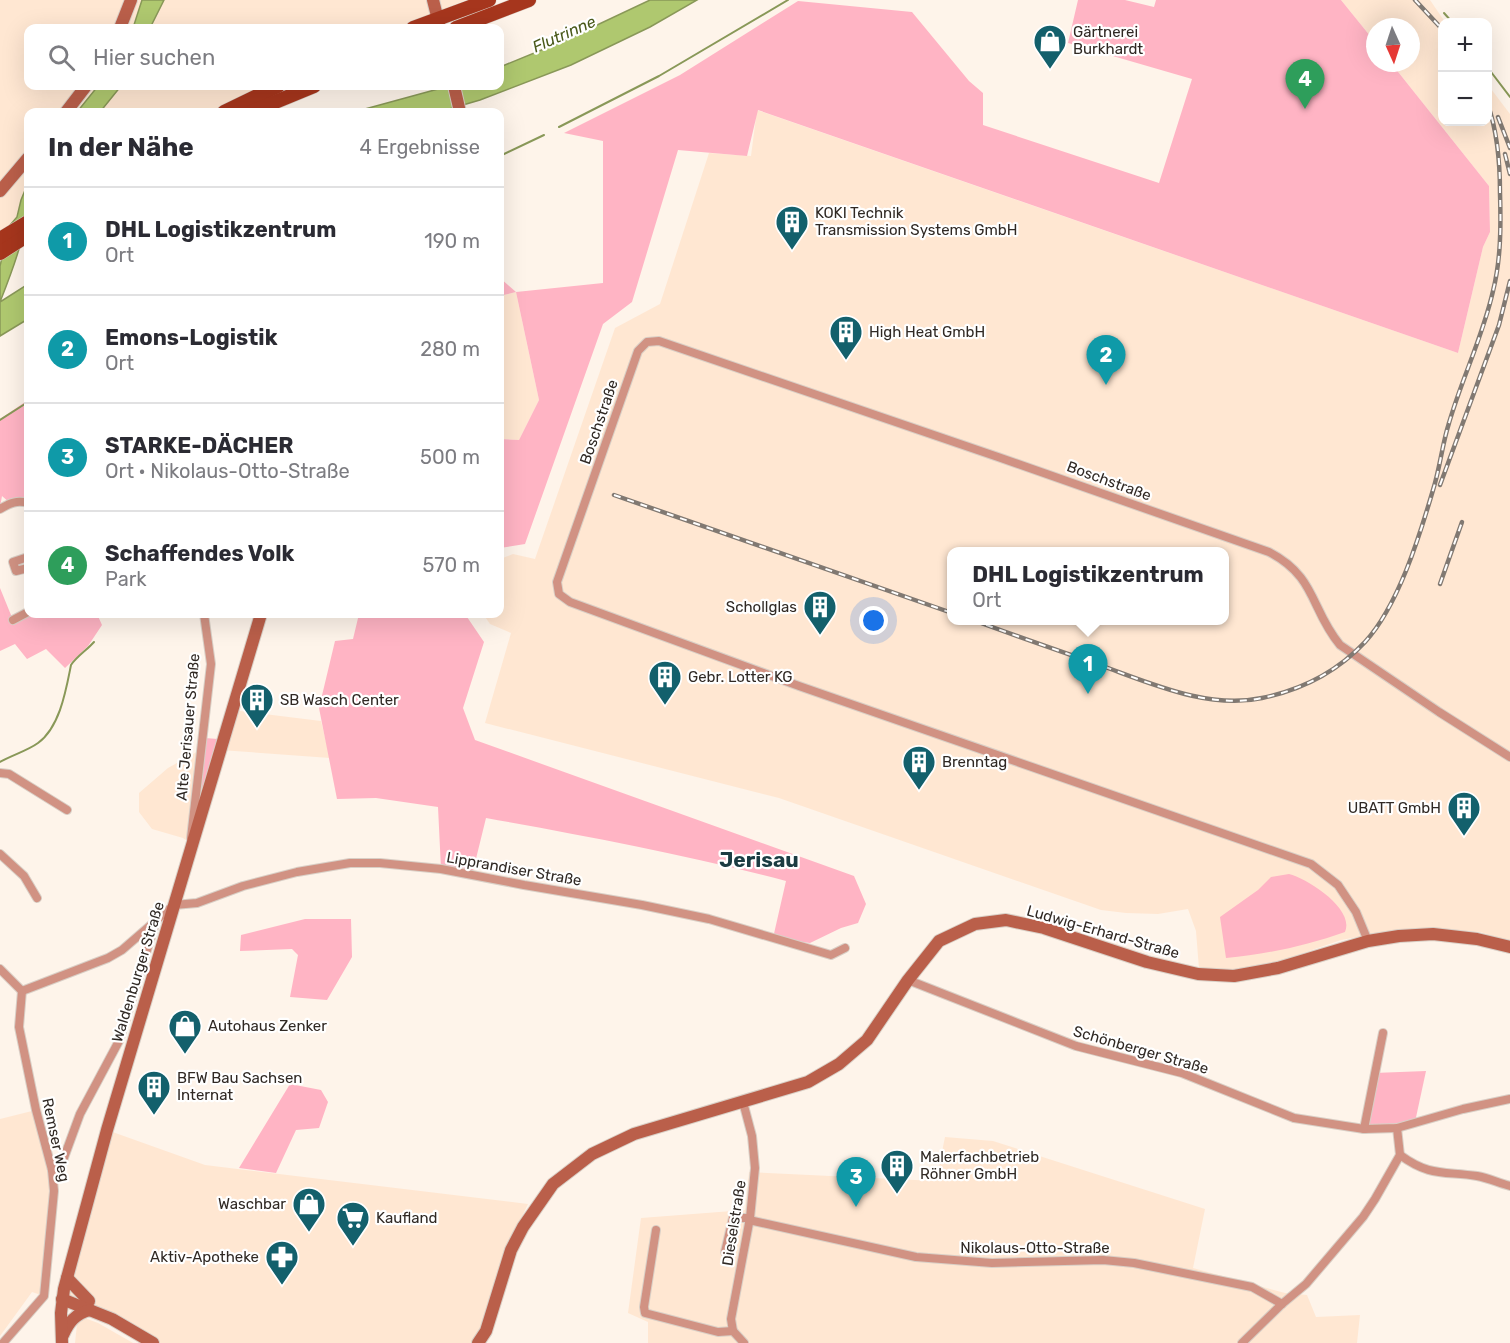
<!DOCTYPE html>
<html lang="de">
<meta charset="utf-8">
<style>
:root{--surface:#fff;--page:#f2f2f3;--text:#2b2b33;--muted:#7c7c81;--line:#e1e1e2;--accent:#0f766e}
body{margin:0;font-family:Rubik,sans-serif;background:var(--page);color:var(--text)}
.controls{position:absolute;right:18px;top:18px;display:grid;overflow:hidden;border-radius:12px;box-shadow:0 6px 24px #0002}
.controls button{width:54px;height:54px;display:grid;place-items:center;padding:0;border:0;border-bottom:2px solid var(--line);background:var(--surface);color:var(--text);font:30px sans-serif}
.compass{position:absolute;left:1366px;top:18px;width:54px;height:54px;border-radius:50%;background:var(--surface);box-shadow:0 6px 24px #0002;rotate:177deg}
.you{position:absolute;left:874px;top:621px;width:21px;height:21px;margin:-15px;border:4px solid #fff;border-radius:50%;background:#1a73e8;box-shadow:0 0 0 9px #1a73e833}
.badge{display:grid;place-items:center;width:39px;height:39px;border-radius:50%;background:var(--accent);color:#fff;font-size:20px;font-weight:700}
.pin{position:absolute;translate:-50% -50px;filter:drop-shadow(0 2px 3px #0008)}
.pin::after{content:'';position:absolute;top:32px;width:21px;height:18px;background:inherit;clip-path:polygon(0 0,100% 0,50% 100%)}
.popup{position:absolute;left:947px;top:547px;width:282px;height:78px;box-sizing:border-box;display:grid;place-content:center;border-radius:12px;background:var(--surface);filter:drop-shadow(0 2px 4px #0005);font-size:20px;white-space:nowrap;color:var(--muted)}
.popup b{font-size:22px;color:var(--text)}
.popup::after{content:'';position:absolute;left:50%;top:100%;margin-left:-12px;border:12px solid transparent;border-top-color:var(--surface)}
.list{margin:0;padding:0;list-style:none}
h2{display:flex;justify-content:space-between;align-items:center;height:78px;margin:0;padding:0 24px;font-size:26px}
h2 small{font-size:20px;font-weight:400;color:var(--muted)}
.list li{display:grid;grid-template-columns:39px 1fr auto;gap:18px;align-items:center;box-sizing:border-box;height:108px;padding:0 24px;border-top:2px solid var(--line)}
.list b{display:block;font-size:22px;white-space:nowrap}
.list p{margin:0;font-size:20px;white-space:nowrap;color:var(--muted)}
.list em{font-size:20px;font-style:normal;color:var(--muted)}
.icon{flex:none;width:33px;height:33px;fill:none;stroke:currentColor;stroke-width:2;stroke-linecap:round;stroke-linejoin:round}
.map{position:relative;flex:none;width:1510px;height:1343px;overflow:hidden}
.search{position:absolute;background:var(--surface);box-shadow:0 6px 24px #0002;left:24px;top:24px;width:480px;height:66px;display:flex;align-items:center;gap:15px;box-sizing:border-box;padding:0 21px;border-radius:12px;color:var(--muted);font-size:22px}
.panel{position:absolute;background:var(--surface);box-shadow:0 6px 24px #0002;left:24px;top:108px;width:480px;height:510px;border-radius:12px}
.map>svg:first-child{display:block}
.built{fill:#ffe7d2;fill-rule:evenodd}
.green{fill:#ffb4c4}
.water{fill:#afc86f;stroke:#899858;stroke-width:1.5}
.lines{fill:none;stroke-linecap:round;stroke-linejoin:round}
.stream{stroke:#899858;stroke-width:2}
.street-casing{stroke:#d9cfc6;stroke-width:10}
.secondary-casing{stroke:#d9cfc6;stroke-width:14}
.primary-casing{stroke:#d9cfc6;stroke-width:15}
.street{stroke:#d19283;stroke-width:8}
.secondary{stroke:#ba5f4a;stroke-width:12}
.primary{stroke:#a6361d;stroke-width:14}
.rail-casing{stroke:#817972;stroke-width:4.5}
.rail{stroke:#fff;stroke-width:2;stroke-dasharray:7;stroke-linecap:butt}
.labels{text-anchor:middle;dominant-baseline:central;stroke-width:4.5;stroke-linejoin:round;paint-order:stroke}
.poi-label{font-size:15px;fill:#302924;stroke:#fff;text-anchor:start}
.street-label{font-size:15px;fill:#302924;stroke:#fff}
.water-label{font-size:16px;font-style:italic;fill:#49591a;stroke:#fff}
.district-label{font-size:21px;font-weight:bold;fill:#1b3c42;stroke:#fff}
</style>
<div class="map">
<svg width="1510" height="1343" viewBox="0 0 1510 1343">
<rect width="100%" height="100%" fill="#fef4ea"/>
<g class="built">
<path d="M0,0H466L397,28H28V86H269L213,112H28V216L0,234Z"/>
<path d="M1341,0H1430L1445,22H1442V122H1488V85L1510,114V941L1480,932L1433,928L1390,931L1341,940L1280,961L1239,970L1199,969L1196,931L1188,909L1158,914L1126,913L1101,910L779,798L485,723L511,633L490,624L483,614H500V559L513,554L535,559L615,328L660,304L709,153L751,156L757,110L1458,353L1483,247L1490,232L1489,186L1391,63H1411V27H1375V42ZM952,552H1224V620H952Z"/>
<path d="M516,292L539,400L519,440L500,439V296Z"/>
<path d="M232,710L321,721L330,758L220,750Z"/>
<path d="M202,749L192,844L183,838L152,829L139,812V793L168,768Z"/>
<path d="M36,1110L52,1170L44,1296L32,1292L0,1336V1119Z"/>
<path d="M107,1130L205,1165L528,1204L506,1250L481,1332L473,1343H153L112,1319L85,1299L69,1295L62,1299Z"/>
<path d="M945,1137L993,1141L1205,1209L1193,1268L1285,1293L1307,1295L1316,1317L1360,1315L1357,1343H648V1322L628,1313L641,1218L745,1210L749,1172L936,1181Z"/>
<path d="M87,1319L98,1323L133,1343H75L77,1324L81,1320Z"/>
</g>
<g class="green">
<path d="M1078,0H1125L1154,7L1156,0H1341L1375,42V63H1391L1489,186L1490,232L1483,247L1458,353L758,110L747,156L678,150L632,302L603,324L525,544L500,548V439L519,440L539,400L516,292L500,296V278L516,292L603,283V141L564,133L680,75L798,1L912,12L969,81L983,93V125L1159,183L1192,79L1068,43Z"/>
<path d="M28,400V503H10L2,496L0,507V419Z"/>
<path d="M0,588L13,620L28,614H97L102,625L88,646L65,668L46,649L27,659L15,644L0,651Z"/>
<path d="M359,614H465L484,642L463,708L475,740L854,876L866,904L858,923L841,928L810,943L773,938L786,881C687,855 587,836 486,818L472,875L441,869L438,807L376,798L337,799L319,708L335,641L353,639Z"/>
<path d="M205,738L218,739L203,792L200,784Z"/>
<path d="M1289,874C1308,879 1355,909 1345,932C1306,946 1267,954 1226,958L1220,917L1258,890L1271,877Z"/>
<path d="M305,919H351L352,957L327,1000L290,997L298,955L292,949L240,951L241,935Z"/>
<path d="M1426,1071L1415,1122L1364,1129L1374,1073Z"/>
<path d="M290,1084L321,1090L328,1102L319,1128L296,1130L276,1173L239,1168Z"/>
</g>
<g class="water">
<path d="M142,0H164L150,28H133Z"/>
<path d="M650,0H697L650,27L571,65L480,100L439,112H354L449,86H500V67L561,42Z"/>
<path d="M98,86H121L100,112H77Z"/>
<path d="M28,183C28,230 17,259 0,302L28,284V319L0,336V266L10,225L17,217L21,200Z"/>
</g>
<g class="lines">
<g class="stream">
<path d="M1444,13L1452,22"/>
<path d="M1488,68L1510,97"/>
<path d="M559,127L659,76L788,0"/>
<path d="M500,156L544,135"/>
<path d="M0,420L28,402"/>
<path d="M0,762C12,755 27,751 38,743C60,727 66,690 71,665C77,656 87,650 94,642"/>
</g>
<g class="street-casing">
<g id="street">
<path d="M0,509C10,503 17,500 28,503"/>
<path d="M28,557L13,562L16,571L28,568"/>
<path d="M13,620L28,612"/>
<path d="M0,773L9,774L67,810"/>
<path d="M191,838L211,664L204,614"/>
<path d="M0,854L24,876L37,898"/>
<path d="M1368,941L1356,912L1338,885L1311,864L799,686L570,602L559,594L557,582L638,351L647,342L659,341L998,457L1269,552C1317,577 1310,609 1340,645L1439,712L1510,757"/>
<path d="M0,969L22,991"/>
<path d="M908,980L1076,1046L1182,1073L1294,1118L1364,1129L1397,1128L1463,1109L1510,1099"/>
<path d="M22,991L108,958L122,950L174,905L197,903L243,886L297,872L350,863H380L441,869L524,885L642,905L709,919L831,955L845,948"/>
<path d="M743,1102L752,1136L755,1168L750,1218L731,1319L733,1331L744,1343"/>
<path d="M1364,1129L1383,1033"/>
<path d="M1400,1155C1430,1177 1444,1171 1477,1176C1488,1178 1499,1183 1510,1186"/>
<path d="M52,1170L62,1163L80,1114L119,1041L155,924"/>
<path d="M749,1220L916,1257L992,1263L1103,1260L1134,1263L1252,1287L1282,1304"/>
<path d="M656,1230L644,1307L645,1313L718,1332L733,1331"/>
<path d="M725,1252L733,1218H750"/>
<path d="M3,1343L44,1296L54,1191L52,1170L36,1110L19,1027L22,991"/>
<path d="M1242,1343L1282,1304L1306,1284L1363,1217L1375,1199L1400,1155L1397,1128"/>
</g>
</g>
<g class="secondary-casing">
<g id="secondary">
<path d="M433,0L440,28"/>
<path d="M120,28L131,0"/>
<path d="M454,86L460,112"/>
<path d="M66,112L86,86"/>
<path d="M0,191L28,158"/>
<path d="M67,1278L89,1301"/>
<path d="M62,1299L112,1319L153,1343"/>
<path d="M63,1335C69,1322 75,1314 90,1310"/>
<path d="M62,1343L61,1313L64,1289L107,1130L261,614"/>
<path d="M478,1343L486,1331L511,1250L523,1227L553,1184L592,1154L634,1134L808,1082L839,1064L867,1040L908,980L939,941L975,924L1006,920L1044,928L1147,962L1198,974L1234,976L1278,968L1368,941L1399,936L1433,934L1477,939L1510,947"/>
</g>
</g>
<g class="primary-casing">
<g id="primary">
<path d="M413,28L489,0"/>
<path d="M456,28L529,0"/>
<path d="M224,112L278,86"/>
<path d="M251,112L314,86"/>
<path d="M0,239L28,222"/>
<path d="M0,253L28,235"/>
</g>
</g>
<use href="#street" class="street"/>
<use href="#secondary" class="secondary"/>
<use href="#primary" class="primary"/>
<g class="rail-casing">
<g id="rail">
<path d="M1415,0L1442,29"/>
<path d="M1498,117L1510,148"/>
<path d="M1505,154L1510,174"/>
<path d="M1440,485L1499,325L1510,281"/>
<path d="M614,495L952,613"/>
<path d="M1440,584L1462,522"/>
<path d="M973,620C1013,635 1054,649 1094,663C1146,681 1206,710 1262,698C1301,690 1337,672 1365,642C1398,606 1419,538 1433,490C1440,468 1442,445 1449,423C1462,378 1483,336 1493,291C1501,259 1501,226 1500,193C1500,163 1498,134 1488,105"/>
</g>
</g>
<use href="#rail" class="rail"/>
</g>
<defs>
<g id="shop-pin" transform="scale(1.725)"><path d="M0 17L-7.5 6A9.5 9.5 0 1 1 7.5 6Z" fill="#13606c" stroke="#fff"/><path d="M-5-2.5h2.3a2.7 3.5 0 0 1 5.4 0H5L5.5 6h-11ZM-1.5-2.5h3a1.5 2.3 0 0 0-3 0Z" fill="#fff"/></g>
<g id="building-pin" transform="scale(1.725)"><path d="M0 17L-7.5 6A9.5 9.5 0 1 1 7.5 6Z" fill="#13606c" stroke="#fff"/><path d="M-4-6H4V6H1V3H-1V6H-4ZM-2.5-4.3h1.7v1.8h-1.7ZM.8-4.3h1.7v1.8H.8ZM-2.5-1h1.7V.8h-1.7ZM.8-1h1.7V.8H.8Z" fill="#fff"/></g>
<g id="supermarket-pin" transform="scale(1.725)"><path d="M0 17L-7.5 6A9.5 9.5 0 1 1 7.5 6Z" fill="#13606c" stroke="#fff"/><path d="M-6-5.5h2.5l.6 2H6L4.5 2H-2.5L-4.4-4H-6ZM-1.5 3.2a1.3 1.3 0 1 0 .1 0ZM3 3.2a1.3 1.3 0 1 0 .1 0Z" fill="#fff"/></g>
<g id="pharmacy-pin" transform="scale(1.725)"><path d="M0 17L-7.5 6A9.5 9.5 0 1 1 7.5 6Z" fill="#13606c" stroke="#fff"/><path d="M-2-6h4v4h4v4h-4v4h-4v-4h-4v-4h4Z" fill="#fff"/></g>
</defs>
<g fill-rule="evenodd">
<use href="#shop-pin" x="1050" y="41"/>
<use href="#building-pin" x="792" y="222"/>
<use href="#building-pin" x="846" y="332"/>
<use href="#building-pin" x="820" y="607"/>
<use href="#building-pin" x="665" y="677"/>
<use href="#building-pin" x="257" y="700"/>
<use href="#building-pin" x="919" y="762"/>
<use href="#building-pin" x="1464" y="808"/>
<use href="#shop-pin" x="185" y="1026"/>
<use href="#building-pin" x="154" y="1087"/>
<use href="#building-pin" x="897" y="1166"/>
<use href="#shop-pin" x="309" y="1204"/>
<use href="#supermarket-pin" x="353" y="1218"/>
<use href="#pharmacy-pin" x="282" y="1257"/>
</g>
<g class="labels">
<g class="poi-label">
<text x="1073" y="32">Gärtnerei<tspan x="1073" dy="17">Burkhardt</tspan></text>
<text x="815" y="213">KOKI Technik<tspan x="815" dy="17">Transmission Systems GmbH</tspan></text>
<text x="869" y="332">High Heat GmbH</text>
<text x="797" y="607" text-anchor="end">Schollglas</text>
<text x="688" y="677">Gebr. Lotter KG</text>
<text x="280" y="700">SB Wasch Center</text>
<text x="942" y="762">Brenntag</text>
<text x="1441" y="808" text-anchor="end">UBATT GmbH</text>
<text x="208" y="1026">Autohaus Zenker</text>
<text x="177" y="1078">BFW Bau Sachsen<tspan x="177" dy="17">Internat</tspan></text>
<text x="920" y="1157">Malerfachbetrieb<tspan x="920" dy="17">Röhner GmbH</tspan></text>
<text x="286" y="1204" text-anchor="end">Waschbar</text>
<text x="376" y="1218">Kaufland</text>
<text x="259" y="1257" text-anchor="end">Aktiv-Apotheke</text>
</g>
<g class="street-label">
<text transform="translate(599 422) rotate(-71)">Boschstraße</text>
<text transform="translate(1109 481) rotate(20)">Boschstraße</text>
<text transform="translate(188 727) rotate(-85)">Alte Jerisauer Straße</text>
<text transform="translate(514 869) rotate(10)">Lipprandiser Straße</text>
<text transform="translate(1103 932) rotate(16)">Ludwig-Erhard-Straße</text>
<text transform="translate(138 972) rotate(-73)">Waldenburger Straße</text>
<text transform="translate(1141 1050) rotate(16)">Schönberger Straße</text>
<text transform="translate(56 1140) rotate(78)">Remser Weg</text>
<text transform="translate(734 1223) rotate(-81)">Dieselstraße</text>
<text x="1035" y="1248">Nikolaus-Otto-Straße</text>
</g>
<g class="water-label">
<text transform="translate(564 34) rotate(-24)">Flutrinne</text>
</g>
<g class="district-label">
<text x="759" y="859">Jerisau</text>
</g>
</g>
</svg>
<div class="controls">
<button>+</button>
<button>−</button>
</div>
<svg class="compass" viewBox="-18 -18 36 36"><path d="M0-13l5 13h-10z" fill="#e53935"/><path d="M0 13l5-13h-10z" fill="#7c7c81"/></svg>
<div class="you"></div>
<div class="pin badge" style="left:1088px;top:694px;background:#0f9aa8">1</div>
<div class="popup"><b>DHL Logistikzentrum</b>Ort</div>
<div class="pin badge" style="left:1106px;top:385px;background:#0f9aa8">2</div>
<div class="pin badge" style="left:856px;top:1207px;background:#0f9aa8">3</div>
<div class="pin badge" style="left:1305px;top:109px;background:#2e9e5b">4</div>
<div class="search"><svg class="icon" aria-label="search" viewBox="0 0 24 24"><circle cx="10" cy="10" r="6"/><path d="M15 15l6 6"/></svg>Hier suchen</div>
<section class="panel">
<h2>In der Nähe<small>4 Ergebnisse</small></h2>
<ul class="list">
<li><span class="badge" style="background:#0f9aa8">1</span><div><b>DHL Logistikzentrum</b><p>Ort</p></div><em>190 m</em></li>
<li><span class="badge" style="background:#0f9aa8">2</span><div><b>Emons-Logistik</b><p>Ort</p></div><em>280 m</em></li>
<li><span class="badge" style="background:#0f9aa8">3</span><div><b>STARKE-DÄCHER</b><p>Ort · Nikolaus-Otto-Straße</p></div><em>500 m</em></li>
<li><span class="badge" style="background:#2e9e5b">4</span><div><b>Schaffendes Volk</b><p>Park</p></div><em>570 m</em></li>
</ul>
</section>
</div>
